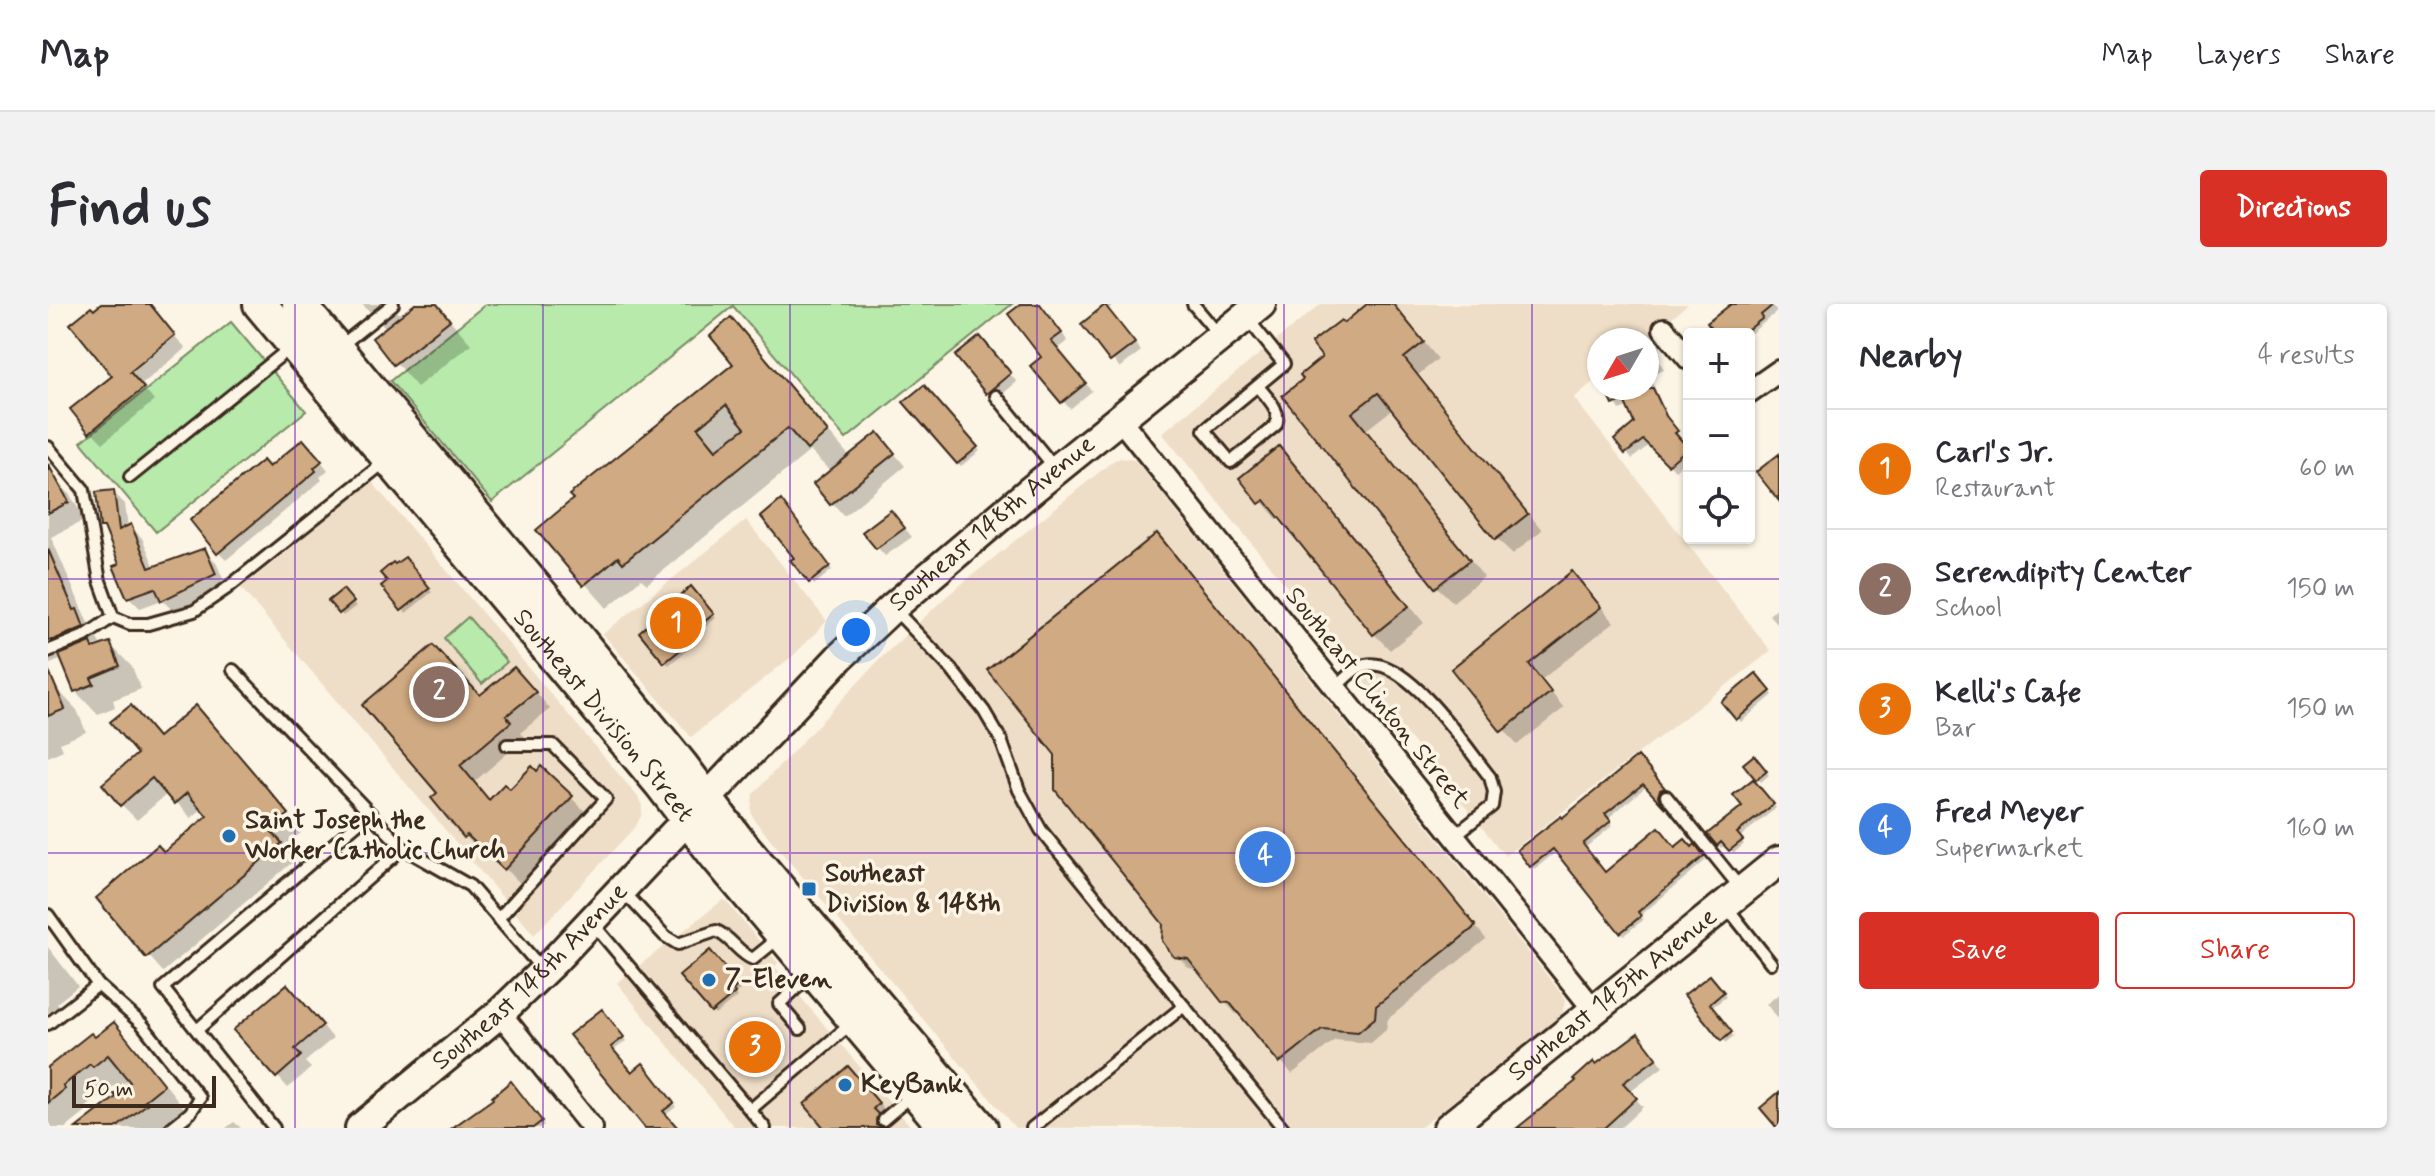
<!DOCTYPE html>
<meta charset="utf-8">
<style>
:root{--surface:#fff;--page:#f2f2f3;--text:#2b2b33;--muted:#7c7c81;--line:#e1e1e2;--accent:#d93025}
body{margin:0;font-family:Mynerve,sans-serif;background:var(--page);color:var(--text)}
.controls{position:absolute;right:24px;top:24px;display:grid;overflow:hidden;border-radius:8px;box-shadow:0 2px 6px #0004}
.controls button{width:72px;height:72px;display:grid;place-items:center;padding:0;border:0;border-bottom:2px solid var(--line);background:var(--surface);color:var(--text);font:40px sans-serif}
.compass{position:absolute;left:1539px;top:24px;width:72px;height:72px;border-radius:50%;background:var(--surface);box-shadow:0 2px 6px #0004;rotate:231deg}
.scale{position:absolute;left:24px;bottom:20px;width:144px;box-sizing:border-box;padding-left:8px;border:4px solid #3b2a1e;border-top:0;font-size:22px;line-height:28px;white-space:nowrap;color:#3b2a1e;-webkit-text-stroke:6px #fcf5e5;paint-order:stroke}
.you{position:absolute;left:808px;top:328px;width:28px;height:28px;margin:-20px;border:6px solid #fff;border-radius:50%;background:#1a73e8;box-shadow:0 0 0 12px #1a73e833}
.badge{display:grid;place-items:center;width:52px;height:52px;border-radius:50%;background:var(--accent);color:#fff;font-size:26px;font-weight:700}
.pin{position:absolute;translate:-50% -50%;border:4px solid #fff;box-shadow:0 2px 8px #0006}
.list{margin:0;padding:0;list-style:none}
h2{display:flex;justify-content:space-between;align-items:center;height:104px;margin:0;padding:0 32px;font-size:34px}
h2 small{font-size:26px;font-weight:400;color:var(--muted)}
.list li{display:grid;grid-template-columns:52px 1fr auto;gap:24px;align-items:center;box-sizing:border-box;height:120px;padding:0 32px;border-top:2px solid var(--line)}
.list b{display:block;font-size:30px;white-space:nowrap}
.list p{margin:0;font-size:26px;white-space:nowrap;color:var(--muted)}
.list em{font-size:26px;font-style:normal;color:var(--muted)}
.actions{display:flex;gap:16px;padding:24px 32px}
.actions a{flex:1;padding:18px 0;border:2px solid var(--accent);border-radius:8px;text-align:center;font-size:28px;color:var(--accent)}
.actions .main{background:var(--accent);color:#fff}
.icon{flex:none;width:44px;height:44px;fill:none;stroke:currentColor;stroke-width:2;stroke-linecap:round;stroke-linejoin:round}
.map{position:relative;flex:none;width:1731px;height:824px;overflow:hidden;border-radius:8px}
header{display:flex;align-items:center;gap:48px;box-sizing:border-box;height:112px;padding:0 40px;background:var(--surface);border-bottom:2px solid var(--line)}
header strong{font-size:38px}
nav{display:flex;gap:44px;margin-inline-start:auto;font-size:28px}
.intro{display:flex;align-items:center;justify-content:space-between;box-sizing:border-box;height:192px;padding:0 48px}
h1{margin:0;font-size:56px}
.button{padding:20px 36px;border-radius:8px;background:var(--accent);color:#fff;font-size:28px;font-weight:700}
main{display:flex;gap:48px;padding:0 48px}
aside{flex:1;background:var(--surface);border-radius:8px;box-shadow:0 2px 6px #0004}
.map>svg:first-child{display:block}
.built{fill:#efdec7}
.green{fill:#b7eaab;stroke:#798a64;stroke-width:2}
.shadow{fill:#0003}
.building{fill:#d0aa82;stroke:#3b2a1e;stroke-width:2;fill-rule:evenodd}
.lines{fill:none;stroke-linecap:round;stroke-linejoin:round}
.lane-casing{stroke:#3b2a1e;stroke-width:16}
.street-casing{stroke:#3b2a1e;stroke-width:26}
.secondary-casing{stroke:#3b2a1e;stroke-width:34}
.primary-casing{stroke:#3b2a1e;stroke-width:38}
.lane{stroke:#fcf5e5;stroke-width:10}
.street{stroke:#fcf5e5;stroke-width:20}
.secondary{stroke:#fcf5e5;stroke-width:28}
.primary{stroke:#fcf5e5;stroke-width:32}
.grid{fill:none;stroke:#7b2cbf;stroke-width:2;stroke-opacity:0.55}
.poi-dot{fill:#1f6fb2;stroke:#fcf5e5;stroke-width:3}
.labels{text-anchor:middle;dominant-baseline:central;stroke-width:7;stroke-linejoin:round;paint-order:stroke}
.street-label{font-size:26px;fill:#3b2a1e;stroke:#fcf5e5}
.poi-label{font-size:26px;font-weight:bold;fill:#3b2a1e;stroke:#fcf5e5;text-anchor:start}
</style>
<header>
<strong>Map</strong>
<nav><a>Map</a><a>Layers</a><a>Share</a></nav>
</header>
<div class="intro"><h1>Find us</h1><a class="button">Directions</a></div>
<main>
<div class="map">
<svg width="1731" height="824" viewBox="0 0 1731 824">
<rect width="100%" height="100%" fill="#fcf5e5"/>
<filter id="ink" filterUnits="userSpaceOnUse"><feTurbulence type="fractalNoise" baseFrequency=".0125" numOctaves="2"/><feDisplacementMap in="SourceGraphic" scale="16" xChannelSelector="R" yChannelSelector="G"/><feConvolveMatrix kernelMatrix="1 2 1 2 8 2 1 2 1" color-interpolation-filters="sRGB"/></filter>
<g filter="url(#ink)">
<g class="built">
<path d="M1273,0H1640L1596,36H1551V73L1526,94L1723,347L1457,552L1114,129Z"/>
<path d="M1073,154L1087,156L1518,695L1514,710L1372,824H967L707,517L703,508L705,490L834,353L899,292L1066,156Z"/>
<path d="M324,178L590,493L594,501V510L588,522L486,631L193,284Z"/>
<path d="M698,216L779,317L747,350L643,433L555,330Z"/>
<path d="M676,595L730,659L727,663L864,824H687L569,679Z"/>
</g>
<g class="green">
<path d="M438,0H964L798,135L685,2L444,198L342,77Z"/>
<path d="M183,18L258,107L108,228L33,138Z"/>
<path d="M420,313L459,358L434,380L396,334Z"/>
</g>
<g class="shadow">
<path d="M51,0H96L138,44L93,81L106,97L55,139L43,127L66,72L25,20Z"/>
<path d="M314,0H343L354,13L370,0H388L423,40L369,83L327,35L339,25Z"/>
<path d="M976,0H991L1020,37L1009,46L1044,87L1022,105L1015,97Z"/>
<path d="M1056,0H1066L1059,6L1093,47L1072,64L1036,20L1058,2Z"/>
<path d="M1323,0H1345L1390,55L1370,71L1494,226L1465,250L1449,235L1345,105L1318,126L1436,273L1405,298L1389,283L1237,92L1258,75L1277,53L1296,22Z"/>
<path d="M1686,0H1731V6L1701,31L1670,30Z"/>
<path d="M683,16L705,39L802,153L841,143L857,162L796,212L768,180L783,168L762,147L599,280L593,275L559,304L490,226L688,60Z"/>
<path d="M1600,38L1616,65L1601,72L1623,120L1641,146V154L1627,166L1602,140L1584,155L1568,136L1589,120L1581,102L1572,106L1559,84H1599Z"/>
<path d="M939,43L969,78L947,96L940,88Z"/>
<path d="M858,98L914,126L932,147L913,162Z"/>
<path d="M263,145L280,166L272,173L274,176L178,256L170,248L221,165Z"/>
<path d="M1231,145L1247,160L1376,319L1342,346L1326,330L1232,212L1229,215L1194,174Z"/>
<path d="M0,165L22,191L37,216L3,233L40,319L52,340L45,342L48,346L62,340L84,363L93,385L65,396L67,403L50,410L27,387L14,355L0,361Z"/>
<path d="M65,188L77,200L80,224L83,223L94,234L107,264L156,246L168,258L178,282L126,308L114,296L92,304L81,293L74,261L60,228L54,222Z"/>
<path d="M736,202L784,266L766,281L745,256L748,254Z"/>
<path d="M850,216L864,233L837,252L817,229Z"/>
<path d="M1121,244L1438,635L1340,715L1338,726L1323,739L1287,736L1244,770L1193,710H1188L1176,697L1151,666L1141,664L1128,651Z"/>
<path d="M360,259L384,288L358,309L336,282Z"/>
<path d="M1524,269L1566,318L1493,376L1516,404L1469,441L1406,365Z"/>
<path d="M295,287L308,302L295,312L283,297Z"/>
<path d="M646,288L668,314L645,333L649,338L621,361L617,358Z"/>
<path d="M1731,302V322L1721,311Z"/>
<path d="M1711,374L1725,391L1693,418L1676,398Z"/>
<path d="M482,381L502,405L472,429L477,434L426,478L442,498L462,488L493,465L539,509L473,580L436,545L433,548L417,532L392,489L432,393Z"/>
<path d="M7,383L29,406L38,428L12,439L15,446L0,453V386Z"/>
<path d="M83,403L111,434L148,403L255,527L236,543L247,556L115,668L51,595L117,550L162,512L155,504L143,514L120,489L89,516L74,501L92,450Z"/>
<path d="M1590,454L1618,488L1613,496L1599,482L1559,515L1565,521L1537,544L1557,570L1627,545L1647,543L1658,556L1592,612L1595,616L1576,631L1509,547L1487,565L1472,546L1515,517Z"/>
<path d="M1706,454L1721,471L1713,478L1698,460Z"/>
<path d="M1709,481L1728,504L1691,534L1696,540L1686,549L1678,540L1673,544L1662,531L1697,502Z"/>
<path d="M0,643L30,682L9,699L11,701L0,709Z"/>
<path d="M662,649L693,685L687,690L689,693L667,711L634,672Z"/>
<path d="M1665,676L1678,693L1663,704L1686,733L1678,739L1639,692Z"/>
<path d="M1731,690V716L1718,700Z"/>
<path d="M251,694L285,734L257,758L263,764L240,784L188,726Z"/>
<path d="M558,711L578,737L565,747L584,770L598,765L628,803L617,811L628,824H600L524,732Z"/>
<path d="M66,721L88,744L137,805L117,820L119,824H29L71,793L84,778L82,774L69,785L66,782L36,805L38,808L18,824H0V765Z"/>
<path d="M712,727L731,750L710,768L706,764Z"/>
<path d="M1598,739L1615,763L1582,788L1595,803L1572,824H1472L1548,762Z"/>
<path d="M812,777L842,812L836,818L841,824H779Z"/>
<path d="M466,783L496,821L492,824H407Z"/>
<path d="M186,818L193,824H178Z"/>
</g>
<g class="building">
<path d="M53,0H102L127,31L82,68L96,84L41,129L22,105L64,72L22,20L43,3L46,6Z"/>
<path d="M367,0H389L402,16L345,61L324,34Z"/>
<path d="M973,0H992L1014,29L1003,37L1038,79L1013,99L982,62L993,53L960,10Z"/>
<path d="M1319,0H1345L1376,38L1356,54L1480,210L1447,236L1330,89L1304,109L1422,256L1387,284L1234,92L1255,75L1252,71L1274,53L1263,39L1293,16L1296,19Z"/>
<path d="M1683,0H1726L1713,11L1715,14L1695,30H1667L1659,19Z"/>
<path d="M1057,1L1087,39L1062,58L1033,20Z"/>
<path d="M683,13L780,128L759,146L740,124L575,259L570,253L535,282L488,226L525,195L521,191L685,60L662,32ZM678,101L697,124L668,146L650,124Z"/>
<path d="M932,32L963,69L938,90L907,52Z"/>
<path d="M876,81L930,143L909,160L855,98Z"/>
<path d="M1557,84H1605L1618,112L1630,127L1627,129L1640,144L1620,161L1595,136L1577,150L1566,136L1586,119L1576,96L1565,101Z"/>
<path d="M830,128L847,149L782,201L765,180Z"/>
<path d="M255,135L274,157L266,164L268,167L169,250L142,216L215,156L221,163Z"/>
<path d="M1231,142L1361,302L1325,331L1217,196L1211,200L1191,174Z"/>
<path d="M1731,150V197L1708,168Z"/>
<path d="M0,160L21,198L0,209Z"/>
<path d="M66,186L71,226L83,220L101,264L157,244L168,270L113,297L107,284L79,294L65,262L71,260L56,223H52L48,188Z"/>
<path d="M733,196L782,262L761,279L742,256L746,254L713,213Z"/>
<path d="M843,206L857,224L828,245L814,228Z"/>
<path d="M1109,229L1428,622L1328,702L1327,714L1310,728L1274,725L1231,759L1182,699L1174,698L1140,655L1126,653L1114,637L1115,620L1007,486V451L939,366Z"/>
<path d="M0,245L26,306L29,305L36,323L5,336H0Z"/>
<path d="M357,253L382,284L353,307L333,282L339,277L332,269L345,258L347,260Z"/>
<path d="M1524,267L1553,303L1481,360L1503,388L1453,428L1403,365Z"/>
<path d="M643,282L666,310L643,328L647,334L616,359L591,328Z"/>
<path d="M295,285L306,298L291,310L280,297Z"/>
<path d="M43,338L45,344L62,338L72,362L43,374L46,380L26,388L11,351Z"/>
<path d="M385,341L432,391L466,363L488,388L458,412L463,418L412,461L441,496L456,480L462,485L484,462L489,467L493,462L525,492L456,566L419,531L416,534L383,494L389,489L314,401Z"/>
<path d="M0,365L17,405L0,412Z"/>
<path d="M1708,369L1723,387L1688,416L1673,398Z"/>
<path d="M83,401L110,433L148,401L241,510L222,526L234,539L98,654L48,594L110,541L116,548L159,512L139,489L126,500L104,474L72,502L54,480L89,450L62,418Z"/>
<path d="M1706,451L1719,467L1708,476L1695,460Z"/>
<path d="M1590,452L1617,484L1612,486L1610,492L1617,504L1595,480L1557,510L1563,517L1535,540L1557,568L1611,523L1627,543L1637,535L1644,543L1647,540L1656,552L1590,608L1593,612L1572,629L1505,545L1482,563L1469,546L1513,512L1514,514Z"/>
<path d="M1705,475L1726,500L1689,529L1695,536L1681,547L1673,538L1669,542L1659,530L1694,502L1685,491Z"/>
<path d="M662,646L691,680L685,686L687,689L663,709L631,672Z"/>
<path d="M1662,671L1676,688L1662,700L1684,728L1673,737L1636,691Z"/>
<path d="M239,680L275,721L247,745L253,752L228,774L185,726Z"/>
<path d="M554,705L576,733L563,743L584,768L595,759L626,799L615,807L630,824H597L521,731Z"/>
<path d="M66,718L116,781L96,797L99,800L68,824H28L68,793L66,790L82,778L60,751L45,763L42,760L15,782L17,785L0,799V763L43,729L47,733Z"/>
<path d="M709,721L729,746L705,766L685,741Z"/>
<path d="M1590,729L1609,754L1575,779L1589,794L1556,824H1469L1528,777L1526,775L1546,757L1548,760Z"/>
<path d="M800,762L831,799L825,805L830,810L828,821L841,824H776L756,800Z"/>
<path d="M463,777L494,817L485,824H404L445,795L444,793Z"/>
<path d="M1731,788V824H1729L1712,804Z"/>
</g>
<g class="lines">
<g class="lane-casing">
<g id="lane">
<path d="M1145,0L1171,31"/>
<path d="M1199,14L1236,60L1156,126L1183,158L1228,121C1234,106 1218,93 1210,82"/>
<path d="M290,44L345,0"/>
<path d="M948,92L1007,164"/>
<path d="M0,143L36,186L52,277L65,313"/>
<path d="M82,173L242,44"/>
<path d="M846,305L903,365L936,407L953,436L971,486L993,526L1235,824"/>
<path d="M0,347L37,332L65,313L82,320H100L146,307L178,285L338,157"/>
<path d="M185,366L355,544L422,582L494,665"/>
<path d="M1287,383C1295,377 1303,367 1312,363C1353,342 1419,445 1442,473L1446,488L1444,502L1406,532"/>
<path d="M1618,492L1693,585"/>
<path d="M575,587L617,632L630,640L668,627C683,633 691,650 705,655L732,633"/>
<path d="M1678,602L1723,659"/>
<path d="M0,611L50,681L94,720L152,794L142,809L123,824"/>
<path d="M450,615L558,495L505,441H459"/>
<path d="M546,621L717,824"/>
<path d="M0,720L50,681"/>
<path d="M752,725L731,700L762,672"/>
<path d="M149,726L355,544"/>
<path d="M702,806L804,719"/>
<path d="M835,816L863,792"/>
<path d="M226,824L115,684L322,509"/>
<path d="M984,824L1136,702"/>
</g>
</g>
<g class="street-casing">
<g id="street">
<path d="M1616,25L1641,55"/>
<path d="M1701,88L1731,67"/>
<path d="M1071,114L1546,706"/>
<path d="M452,709L544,824"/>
</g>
</g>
<g class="secondary-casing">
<g id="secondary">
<path id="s1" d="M312,824L452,709L506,657L791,354L844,304L981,188L1213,0"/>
<path id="s2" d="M1400,824L1731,557"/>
</g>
</g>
<g class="primary-casing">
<g id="primary">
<path id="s3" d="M212,0L613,480L668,552L898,824"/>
<path d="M251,0L527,331L633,461L687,533L933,824"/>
</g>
</g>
<use href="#lane" class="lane"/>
<use href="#street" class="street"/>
<use href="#secondary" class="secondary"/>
<use href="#primary" class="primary"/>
</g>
</g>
<path class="grid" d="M247,0V824M495,0V824M742,0V824M989,0V824M1236,0V824M1484,0V824M0,275H1731M0,549H1731"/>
<g class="poi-dot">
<circle cx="181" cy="532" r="8"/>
<rect x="753" y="577" width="16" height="16" rx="4"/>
<circle cx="661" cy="676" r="8"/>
<circle cx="797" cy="781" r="8"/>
</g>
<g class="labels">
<g class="street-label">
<text stroke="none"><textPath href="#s1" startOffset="876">Southeast 148th Avenue</textPath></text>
<text transform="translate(1329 394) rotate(51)">Southeast Clinton Street</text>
<text stroke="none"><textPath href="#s3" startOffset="536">Southeast Division Street</textPath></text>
<text stroke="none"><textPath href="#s1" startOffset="228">Southeast 148th Avenue</textPath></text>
<text stroke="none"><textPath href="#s2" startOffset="212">Southeast 145th Avenue</textPath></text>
</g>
<g class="poi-label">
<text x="197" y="517">Saint Joseph the<tspan x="197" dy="30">Worker Catholic Church</tspan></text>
<text x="777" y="570">Southeast<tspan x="777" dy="30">Division &amp; 148th</tspan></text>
<text x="677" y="676">7-Eleven</text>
<text x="813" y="781">KeyBank</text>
</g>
</g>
</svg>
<div class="controls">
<button>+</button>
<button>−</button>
<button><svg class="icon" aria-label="locate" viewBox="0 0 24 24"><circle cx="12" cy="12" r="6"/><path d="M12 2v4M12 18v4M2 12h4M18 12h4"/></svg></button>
</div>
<svg class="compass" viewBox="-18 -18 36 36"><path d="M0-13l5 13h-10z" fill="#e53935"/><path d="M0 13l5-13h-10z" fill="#7c7c81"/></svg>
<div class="scale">50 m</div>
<div class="you"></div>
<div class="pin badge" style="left:628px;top:319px;background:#e8710a">1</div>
<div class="pin badge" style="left:391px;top:388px;background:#8d6e63">2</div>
<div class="pin badge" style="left:707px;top:743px;background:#e8710a">3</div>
<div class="pin badge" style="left:1217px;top:553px;background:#3f7fe0">4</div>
</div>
<aside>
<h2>Nearby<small>4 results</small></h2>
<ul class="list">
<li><span class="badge" style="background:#e8710a">1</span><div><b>Carl's Jr.</b><p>Restaurant</p></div><em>60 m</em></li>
<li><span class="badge" style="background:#8d6e63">2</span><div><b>Serendipity Center</b><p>School</p></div><em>150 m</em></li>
<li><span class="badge" style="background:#e8710a">3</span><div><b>Kelli's Cafe</b><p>Bar</p></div><em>150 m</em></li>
<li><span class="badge" style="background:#3f7fe0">4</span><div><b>Fred Meyer</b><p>Supermarket</p></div><em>160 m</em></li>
</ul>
<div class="actions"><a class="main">Save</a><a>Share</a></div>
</aside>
</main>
